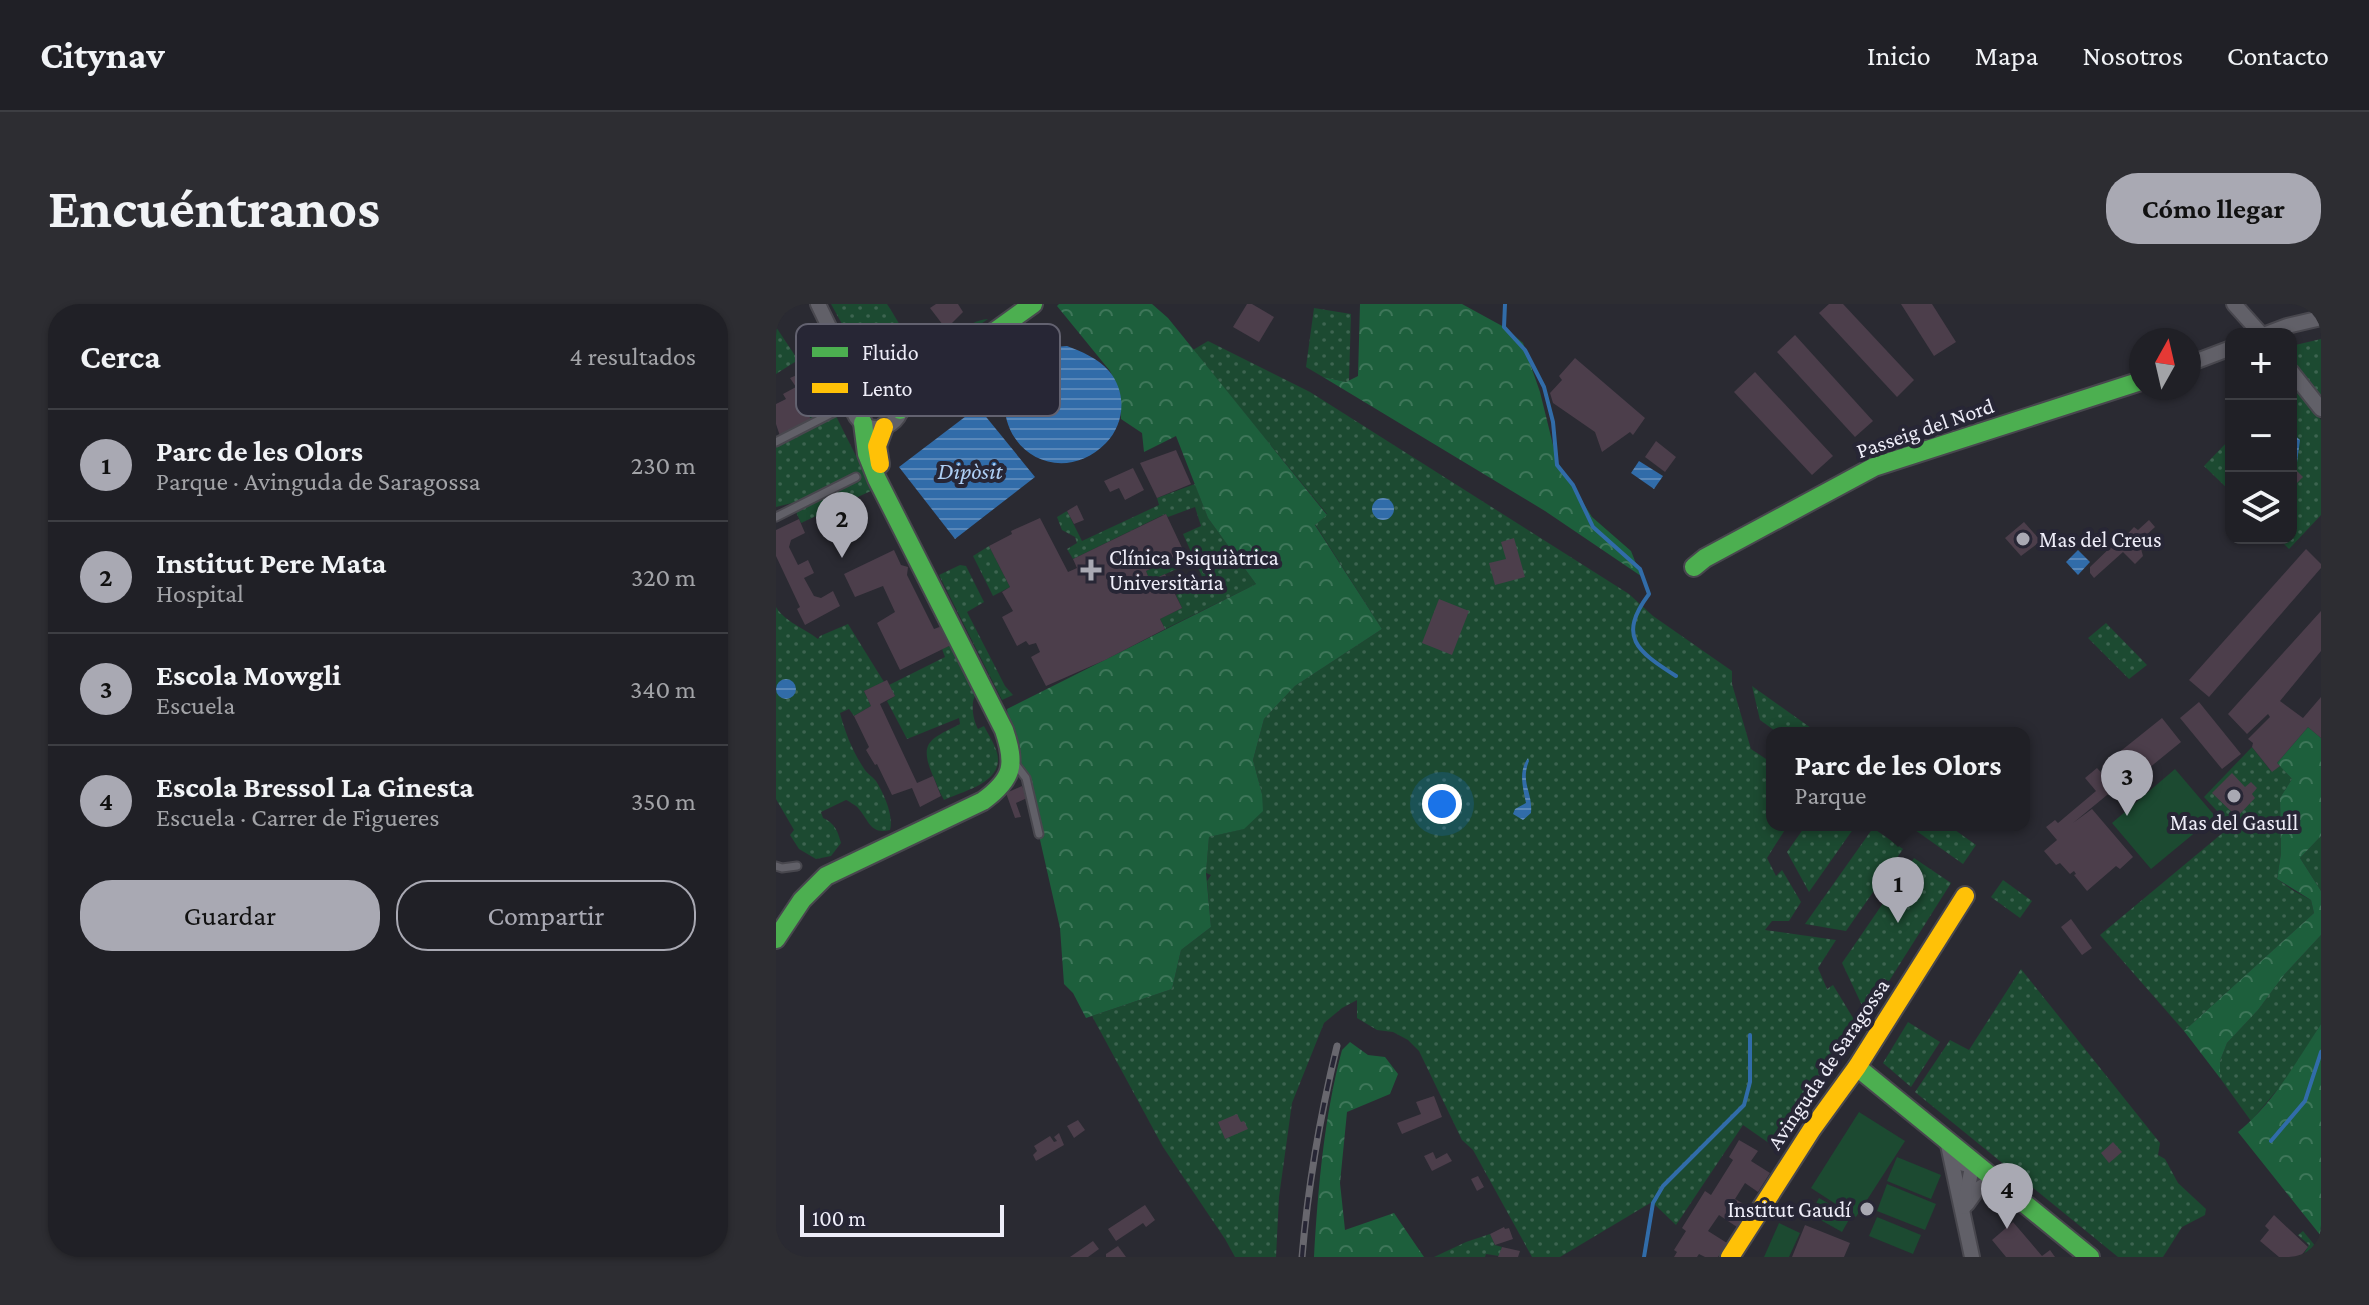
<!DOCTYPE html>
<html lang="es">
<meta charset="utf-8">
<style>
:root{--surface:#202026;--page:#2d2d32;--text:#f1f3f6;--muted:#a2a3a7;--line:#3d3e43;--accent:#a9a9b3}
body{margin:0;font-family:"Crimson Pro",serif;background:var(--page);color:var(--text)}
.controls{position:absolute;right:24px;top:24px;display:grid;overflow:hidden;border-radius:16px;box-shadow:0 2px 6px #0004}
.controls button{width:72px;height:72px;display:grid;place-items:center;padding:0;border:0;border-bottom:2px solid var(--line);background:var(--surface);color:var(--text);font:40px sans-serif}
.compass{position:absolute;left:1353px;top:24px;width:72px;height:72px;border-radius:50%;background:var(--surface);box-shadow:0 2px 6px #0004;rotate:8deg}
.scale{position:absolute;left:24px;bottom:20px;width:204px;box-sizing:border-box;padding-left:8px;border:4px solid #eeedf8;border-top:0;font-size:22px;line-height:28px;white-space:nowrap;color:#eeedf8;-webkit-text-stroke:6px #272635;paint-order:stroke}
.you{position:absolute;left:666px;top:500px;width:28px;height:28px;margin:-20px;border:6px solid #fff;border-radius:50%;background:#1a73e8;box-shadow:0 0 0 12px #1a73e833}
.badge{display:grid;place-items:center;width:52px;height:52px;border-radius:50%;background:var(--accent);color:#111;font-size:26px;font-weight:700}
.pin{position:absolute;translate:-50% -66px;filter:drop-shadow(0 2px 4px #0008)}
.pin::after{content:'';position:absolute;top:42px;width:28px;height:24px;background:inherit;clip-path:polygon(0 0,100% 0,50% 100%)}
.popup{position:absolute;left:990px;top:423px;width:264px;height:104px;box-sizing:border-box;display:grid;place-content:center;border-radius:16px;background:var(--surface);filter:drop-shadow(0 2px 6px #0005);font-size:26px;white-space:nowrap;color:var(--muted)}
.popup b{font-size:30px;color:var(--text)}
.popup::after{content:'';position:absolute;left:50%;top:100%;margin-left:-16px;border:16px solid transparent;border-top-color:var(--surface)}
.list{margin:0;padding:0;list-style:none}
h2{display:flex;justify-content:space-between;align-items:center;height:104px;margin:0;padding:0 32px;font-size:34px}
h2 small{font-size:26px;font-weight:400;color:var(--muted)}
.list li{display:grid;grid-template-columns:52px 1fr auto;gap:24px;align-items:center;box-sizing:border-box;height:112px;padding:0 32px;border-top:2px solid var(--line)}
.list b{display:block;font-size:30px;white-space:nowrap}
.list p{margin:0;font-size:26px;white-space:nowrap;color:var(--muted)}
.list em{font-size:26px;font-style:normal;color:var(--muted)}
.actions{display:flex;gap:16px;padding:24px 32px}
.actions a{flex:1;padding:18px 0;border:2px solid var(--accent);border-radius:32px;text-align:center;font-size:28px;color:var(--accent)}
.actions .main{background:var(--accent);color:#111}
.icon{flex:none;width:44px;height:44px;fill:none;stroke:currentColor;stroke-width:2;stroke-linecap:round;stroke-linejoin:round}
.map{position:relative;flex:none;width:1545px;height:953px;overflow:hidden;border-radius:32px}
header{display:flex;align-items:center;gap:48px;box-sizing:border-box;height:112px;padding:0 40px;background:var(--surface);border-bottom:2px solid var(--line)}
header strong{font-size:38px}
nav{display:flex;gap:44px;margin-inline-start:auto;font-size:28px}
.intro{display:flex;align-items:center;justify-content:space-between;box-sizing:border-box;height:192px;padding:0 48px}
h1{margin:0;font-size:56px}
.button{padding:20px 36px;border-radius:32px;background:var(--accent);color:#111;font-size:28px;font-weight:700}
main{display:flex;gap:48px;padding:0 48px}
aside{flex:1;background:var(--surface);border-radius:32px;box-shadow:0 2px 6px #0004}
.map>svg:first-child{display:block}
.green{fill:url(#green-dots)}
.forest{fill:url(#forest-crowns)}
.pitch{fill:#1c4a31}
.water{fill:url(#water-rules)}
.lines{fill:none;stroke-linecap:round;stroke-linejoin:round}
.stream{stroke:#316ca9;stroke-width:4}
.building{fill:#4c3e4b}
.lane-casing{stroke:#48474e;stroke-width:11}
.street-casing{stroke:#48474e;stroke-width:18}
.fast-casing{stroke:#48474e;stroke-width:22}
.slow-casing{stroke:#48474e;stroke-width:22}
.lane{stroke:#616068;stroke-width:7}
.street{stroke:#616068;stroke-width:14}
.fast{stroke:#4caf50;stroke-width:18}
.slow{stroke:#ffc107;stroke-width:18}
.rail-casing{stroke:#68676e;stroke-width:7}
.rail{stroke:#272635;stroke-width:4;stroke-dasharray:12;stroke-linecap:butt}
.poi-dot{fill:#a9a9b3;stroke:#272635;stroke-width:3}
.labels{text-anchor:middle;dominant-baseline:central;stroke-width:8;stroke-linejoin:round;paint-order:stroke}
.street-label{font-size:22px;fill:#eeedf8;stroke:#272635}
.poi-label{font-size:22px;fill:#eeedf8;stroke:#272635;text-anchor:start}
.water-label{font-size:24px;font-style:italic;fill:#aecef3;stroke:#272635}
.key{fill:#272635;stroke:#636270;stroke-width:2}
.key-label{font-size:22px;fill:#eeedf8}
</style>
<header>
<strong>Citynav</strong>
<nav><a>Inicio</a><a>Mapa</a><a>Nosotros</a><a>Contacto</a></nav>
</header>
<div class="intro"><h1>Encuéntranos</h1><a class="button">Cómo llegar</a></div>
<main>
<aside>
<h2>Cerca<small>4 resultados</small></h2>
<ul class="list">
<li><span class="badge">1</span><div><b>Parc de les Olors</b><p>Parque · Avinguda de Saragossa</p></div><em>230 m</em></li>
<li><span class="badge">2</span><div><b>Institut Pere Mata</b><p>Hospital</p></div><em>320 m</em></li>
<li><span class="badge">3</span><div><b>Escola Mowgli</b><p>Escuela</p></div><em>340 m</em></li>
<li><span class="badge">4</span><div><b>Escola Bressol La Ginesta</b><p>Escuela · Carrer de Figueres</p></div><em>350 m</em></li>
</ul>
<div class="actions"><a class="main">Guardar</a><a>Compartir</a></div>
</aside>
<div class="map">
<svg width="1545" height="953" viewBox="0 0 1545 953">
<defs>
<pattern id="green-dots" width="8" height="8" patternUnits="userSpaceOnUse" patternTransform="scale(2)"><rect width="8" height="8" fill="#1c4a31"/><path d="M2 2h.1M6 6h.1" fill="none" stroke="#3d6450" stroke-width="1.8" stroke-linecap="round"/></pattern>
<pattern id="forest-crowns" width="20" height="18" patternUnits="userSpaceOnUse" patternTransform="scale(2)"><rect width="20" height="18" fill="#1d5f3c"/><path d="M2 6a3 3 0 1 1 6 0M12 15a3 3 0 1 1 6 0" fill="none" stroke="#3e7659"/></pattern>
<pattern id="water-rules" width="6" height="5" patternUnits="userSpaceOnUse" patternTransform="scale(2)"><rect width="6" height="5" fill="#316ca9"/><path d="M0 2.5h6" fill="none" stroke="#5988ba"/></pattern>
</defs>
<rect width="100%" height="100%" fill="#2a2a32"/>
<g class="green">
<path d="M55,0H111C119,11 126,28 137,37C161,57 185,16 212,15C194,27 154,59 136,64C121,69 94,59 82,49Z"/>
<path d="M538,4L575,10L573,77L570,78L547,73L530,63Z"/>
<path d="M0,23L22,56L0,70Z"/>
<path d="M1545,35V99L1515,62V42Z"/>
<path d="M432,37L534,88L853,290L877,312L956,367V380L975,445L996,459V521H1012L991,554L1000,572L1006,566L1025,598L1013,617H996L989,626L1060,636L1042,664L1051,685L1057,681L1082,722L1076,733L1072,731L1000,844L967,821L900,921L876,898L784,953H756L697,846L686,836L643,747L632,736L617,728L601,726L581,714V696L566,704L548,719L516,799L503,893L500,953H459L449,935L387,843L316,712L396,685L405,646L435,623L431,577L435,571L430,569L433,533L467,525L486,490L477,456L488,415L519,382L606,325L539,220L551,210L417,46Z"/>
<path d="M56,75L53,98L97,186L25,219L16,199L0,203V136L35,117L28,101L47,92L42,83Z"/>
<path d="M1516,83L1545,116V211L1513,245L1502,234H1515Z"/>
<circle cx="101" cy="99" r="12"/>
<path d="M1455,134V188L1428,162Z"/>
<path d="M419,180L432,214L480,280L389,325L384,315L406,304L400,291L428,277L407,230L425,222L419,203L392,213L389,210L297,255L291,245L301,239L299,233L286,226L281,213L291,207L306,237L383,201L381,194Z"/>
<path d="M213,242L234,283L217,292L197,252Z"/>
<path d="M409,249L414,259L374,277L370,267Z"/>
<path d="M184,261L190,262L208,298L191,308L229,382L237,391L226,396L163,271Z"/>
<path d="M0,303C9,318 28,324 42,335L44,332L72,320L108,378L88,387L95,402L78,412L73,405L64,409C69,428 76,446 87,463C90,469 96,472 100,477C108,490 118,512 114,526C94,531 93,516 82,504C82,503 71,496 70,496L45,508L47,514C59,519 62,528 65,539L55,552L40,555L23,545L14,531L18,526L0,495Z"/>
<path d="M1330,319L1371,361L1353,375L1312,334Z"/>
<path d="M175,341L200,390C194,398 197,416 202,425L208,422C213,432 223,446 222,457C221,480 185,488 168,496C163,488 161,480 157,472C142,437 155,435 184,420L183,414L131,435L111,397L119,392L113,381L169,353L166,345Z"/>
<path d="M976,382L1042,429H1002L984,416Z"/>
<path d="M1476,443L1495,467L1504,462L1516,475L1504,494L1505,549L1501,575L1518,587L1535,596L1538,609L1408,727L1324,631L1455,522L1428,493Z"/>
<path d="M1030,521H1080L1033,588L1011,548Z"/>
<path d="M1132,521H1172L1200,541L1187,560Z"/>
<path d="M1097,524L1127,545L1070,627L1029,620Z"/>
<path d="M1545,532V587L1524,554Z"/>
<path d="M1138,554L1175,579L1091,712L1066,659Z"/>
<path d="M1227,576L1256,597L1244,614L1215,593Z"/>
<path d="M1545,631V720L1512,773L1475,817L1444,774V757L1451,739L1482,706L1508,671Z"/>
<path d="M1245,665L1384,839L1382,851L1389,855L1402,879L1430,905L1429,911L1406,923L1387,953H1342L1139,788L1174,736L1193,746Z"/>
<path d="M1132,718L1164,738L1135,783L1107,759Z"/>
<path d="M1527,927L1545,949V953H1526L1533,941L1522,931Z"/>
<path d="M714,930L719,941L726,943L723,952L710,950L709,953H658L690,938Z"/>
</g>
<g class="forest">
<path d="M283,0H376L392,14L551,211L539,221L606,325L519,382L488,415L477,456L486,490L487,507L468,525L433,533L430,569L435,623L405,646L396,685L310,714L297,689L288,680L284,624L250,474L237,457L231,405L480,280L432,214L400,132L368,148L366,129L345,115L344,89L334,67L281,2Z"/>
<path d="M584,0H686L728,23L747,39L764,88L781,157L816,213L855,247L865,272L769,207L547,73L570,78L582,72Z"/>
<path d="M1532,423L1545,434V532L1524,554L1545,587V631L1508,671L1482,706L1451,739L1444,757V774L1408,727L1538,609L1535,596L1501,575L1505,549L1504,494L1516,475L1501,459Z"/>
<path d="M1545,720V932L1462,828C1498,799 1520,758 1545,720Z"/>
<path d="M574,738L592,751L609,753L622,770L614,790L571,808L564,879L569,926L618,909L648,953H538C542,884 548,813 566,746Z"/>
</g>
<g class="pitch">
<path d="M1399,465L1439,512L1375,565L1336,519Z"/>
<path d="M1083,808L1129,837L1080,913L1035,884Z"/>
<path d="M1121,853L1165,871L1155,895L1111,877Z"/>
<path d="M1111,880L1160,900L1149,926L1101,907Z"/>
<path d="M1043,894L1075,912L1066,928L1034,910Z"/>
<path d="M1101,913L1145,931L1137,950L1093,932Z"/>
<path d="M1003,919L1024,929L1013,953H988Z"/>
</g>
<g class="water">
<path d="M291,42C306,48 322,54 333,67C351,88 349,120 330,139C279,190 207,136 235,72C241,59 252,48 266,45C274,43 283,43 291,42Z"/>
<path d="M202,103L259,173L179,235L123,163Z"/>
<path d="M1515,128L1524,136L1520,166L1515,171Z"/>
<path d="M863,157L887,172L878,185L855,169Z"/>
<circle cx="607" cy="205" r="11"/>
<path d="M1302,246L1314,258L1302,271L1290,258Z"/>
<circle cx="10" cy="385" r="10"/>
<path d="M752,454L753,457C744,479 757,488 755,509L747,516L737,510L739,505L750,499C747,484 742,467 752,454Z"/>
</g>
<g class="lines">
<g class="stream">
<path d="M729,0L728,23L749,46L768,83L777,118L781,161L797,181L817,223L864,265L873,290C841,333 861,347 900,372"/>
<path d="M1495,837L1529,797L1545,748"/>
<path d="M868,953L877,899L887,882L968,801L974,778V731"/>
</g>
</g>
<g class="building">
<path d="M160,0H182L187,8L170,25L154,4Z"/>
<path d="M471,0H476L498,13L483,38L457,23Z"/>
<path d="M1053,0H1067L1138,76L1121,93L1043,9Z"/>
<path d="M1125,0H1156L1180,38L1158,52Z"/>
<path d="M1019,31L1097,117L1079,133L1001,48Z"/>
<path d="M47,40L56,58L50,60L56,71V75L42,83L48,92L28,101L35,116L4,132L0,120V100L10,95L7,90L20,83L14,74L32,66L24,52Z"/>
<path d="M799,54L869,114L857,131L854,128L826,148L819,128L777,99L774,89L786,76L783,72Z"/>
<path d="M979,68L1057,152L1036,171L958,88Z"/>
<path d="M880,137L900,153L889,168L869,153Z"/>
<path d="M400,146L415,180L381,194L364,159Z"/>
<path d="M357,164L368,186L349,196L343,184L334,188L328,177Z"/>
<path d="M1520,166L1527,173L1518,182L1515,178V171Z"/>
<path d="M301,201L308,216L298,220L291,207Z"/>
<path d="M60,203L65,213L46,223L41,212Z"/>
<path d="M390,210L408,248L370,267L374,277L389,270L406,304L384,315L389,325L329,356L270,382L255,353L264,348L260,339L253,341L250,337L241,342L226,313L237,307L226,288L234,283L213,242L236,230L235,227L264,214L292,268L301,264L297,255Z"/>
<path d="M23,215L29,229L15,236L13,243L22,261L32,256L38,269L28,274L38,292L45,294L57,287L64,302L29,321L21,305L24,303L0,252V226Z"/>
<path d="M1373,216L1379,223L1366,235L1364,241L1367,252L1359,260L1347,248L1318,274L1314,269V263L1339,239L1341,241L1358,223L1362,226Z"/>
<path d="M1248,218L1265,237L1245,252L1229,234Z"/>
<path d="M738,234L749,273L719,281L713,259L730,255L725,238Z"/>
<path d="M1530,245L1545,260V264L1433,393L1413,376Z"/>
<path d="M118,246L125,261L132,263L131,271L158,325L166,322L175,341L124,366L101,319L119,308L107,282L79,293L68,270Z"/>
<path d="M663,295L693,307L676,351L646,339Z"/>
<path d="M1545,307V347L1504,397L1527,414L1545,393V434L1532,423L1501,459L1504,462L1496,468L1476,443L1477,439L1472,435L1494,413L1492,410L1471,430L1452,410Z"/>
<path d="M111,376L119,392L104,400L118,430L141,479L157,472L165,492L144,503L136,484L116,491L101,460L99,461L90,446L93,443L78,412L95,402L88,387Z"/>
<path d="M1423,398L1465,450L1446,465L1404,414Z"/>
<path d="M1386,414L1405,438L1346,486L1342,482L1297,519L1316,505L1357,553L1344,565L1340,562L1311,587L1298,571L1300,570L1298,567L1294,570L1284,559L1280,561L1268,547L1281,536L1270,523L1279,516L1282,519L1320,487L1309,474L1321,464L1334,478L1337,476L1326,462Z"/>
<path d="M1456,469L1469,483L1475,478L1481,484L1476,490L1479,494L1461,513L1436,489Z"/>
<path d="M246,482L251,494L240,499L245,513L239,514L230,489Z"/>
<path d="M1295,615L1316,644L1306,651L1285,623Z"/>
<path d="M658,792L666,813L626,830L621,819L645,810L640,798Z"/>
<path d="M461,810L465,818L468,817L472,825L449,835L442,818Z"/>
<path d="M302,816L309,826L298,834L291,822Z"/>
<path d="M283,829L288,841L260,857L257,851L261,847L258,842L274,832L278,838L281,837L278,833Z"/>
<path d="M963,836L982,847L975,857L994,869L982,888L969,879L959,895L973,903L961,923L943,911L932,927L951,939L942,953H929L923,950L921,953H898L901,948L898,946L910,927L906,924L929,887L935,891L957,856L953,853Z"/>
<path d="M1337,838L1346,848L1333,859L1325,849Z"/>
<path d="M657,848L660,855L671,849L676,857L656,867L648,852Z"/>
<path d="M702,872L708,883L701,887L695,875Z"/>
<path d="M369,901L379,916L370,923L367,919L340,937L332,925Z"/>
<path d="M1498,911L1532,943L1524,953H1503L1484,937L1493,926L1489,922Z"/>
<path d="M1237,918L1266,952L1274,946L1279,953H1230L1216,936Z"/>
<path d="M1029,921L1074,939L1068,953H1016Z"/>
<path d="M728,923L729,925L733,924L737,935L719,941L714,930Z"/>
<path d="M317,937L323,945L312,953H294Z"/>
<path d="M342,942L350,953H330V950Z"/>
<path d="M726,943L744,947L742,953H722Z"/>
</g>
<g class="lines">
<g class="lane-casing">
<g id="lane">
<path d="M0,138L76,99"/>
<path d="M0,213L80,173"/>
<path d="M240,461L250,474L263,530"/>
<path d="M0,562L6,564L21,562"/>
</g>
</g>
<g class="street-casing">
<g id="street">
<path d="M42,0L69,56L76,95"/>
<path d="M1458,0L1485,30"/>
<path d="M1490,30L1511,22L1545,14"/>
<path d="M1413,60L1455,44"/>
<path d="M1515,67L1545,105"/>
<circle cx="101" cy="99" r="25"/>
<path d="M117,80L133,78L160,70"/>
<path d="M1171,836L1196,953"/>
<path d="M1191,900L1201,886L1207,882L1229,885"/>
<path d="M1188,903L1197,858L1188,860"/>
</g>
</g>
<g class="fast-casing">
<g id="fast">
<path d="M124,106L160,70L257,0"/>
<path d="M918,263L929,254L1098,163L1365,77"/>
<path d="M0,635L26,596L50,572L207,497C237,475 240,461 228,426L101,175L91,150L87,119"/>
<path d="M1081,763L1314,953"/>
</g>
</g>
<g class="slow-casing">
<g id="slow">
<path d="M104,160L101,142L108,123"/>
<path d="M954,953L1036,825L1081,763L1189,592"/>
</g>
</g>
<use href="#lane" class="lane"/>
<use href="#street" class="street"/>
<use href="#fast" class="fast"/>
<use href="#slow" class="slow"/>
<g class="rail-casing">
<path id="rail" d="M526,953C532,881 544,812 561,742"/>
</g>
<use href="#rail" class="rail"/>
</g>
<g class="poi-dot">
<circle cx="1247" cy="235" r="8"/>
<path d="M311 254h8v8h8v8h-8v8h-8v-8h-8v-8h8z"/>
<circle cx="1458" cy="492" r="8"/>
<circle cx="1091" cy="905" r="8"/>
</g>
<g class="labels">
<g class="street-label">
<text transform="translate(1149 124) rotate(-19)">Passeig del Nord</text>
<text transform="translate(1052 760) rotate(-56)">Avinguda de Saragossa</text>
</g>
<g class="poi-label">
<text x="1263" y="235">Mas del Creus</text>
<text x="333" y="253">Clínica Psiquiàtrica<tspan x="333" dy="25">Universitària</tspan></text>
<text x="1458" y="518" text-anchor="middle">Mas del Gasull</text>
<text x="1075" y="905" text-anchor="end">Institut Gaudí</text>
</g>
<g class="water-label">
<text x="194" y="166">Dipòsit</text>
</g>
</g>
<rect x="20" y="20" width="264" height="92" rx="12" class="key"/>
<rect x="36" y="43" width="36" height="10" fill="#4caf50"/>
<rect x="36" y="79" width="36" height="10" fill="#ffc107"/>
<g class="key-label">
<text x="86" y="56">Fluido</text>
<text x="86" y="92">Lento</text>
</g>
</svg>
<div class="controls">
<button>+</button>
<button>−</button>
<button><svg class="icon" aria-label="layers" viewBox="0 0 24 24"><path d="M12 4l9 5-9 5-9-5zM3 14l9 5 9-5"/></svg></button>
</div>
<svg class="compass" viewBox="-18 -18 36 36"><path d="M0-13l5 13h-10z" fill="#e53935"/><path d="M0 13l5-13h-10z" fill="#a2a3a7"/></svg>
<div class="scale">100 m</div>
<div class="you"></div>
<div class="pin badge" style="left:1122px;top:619px">1</div>
<div class="popup"><b>Parc de les Olors</b>Parque</div>
<div class="pin badge" style="left:66px;top:254px">2</div>
<div class="pin badge" style="left:1351px;top:512px">3</div>
<div class="pin badge" style="left:1231px;top:925px">4</div>
</div>
</main>
